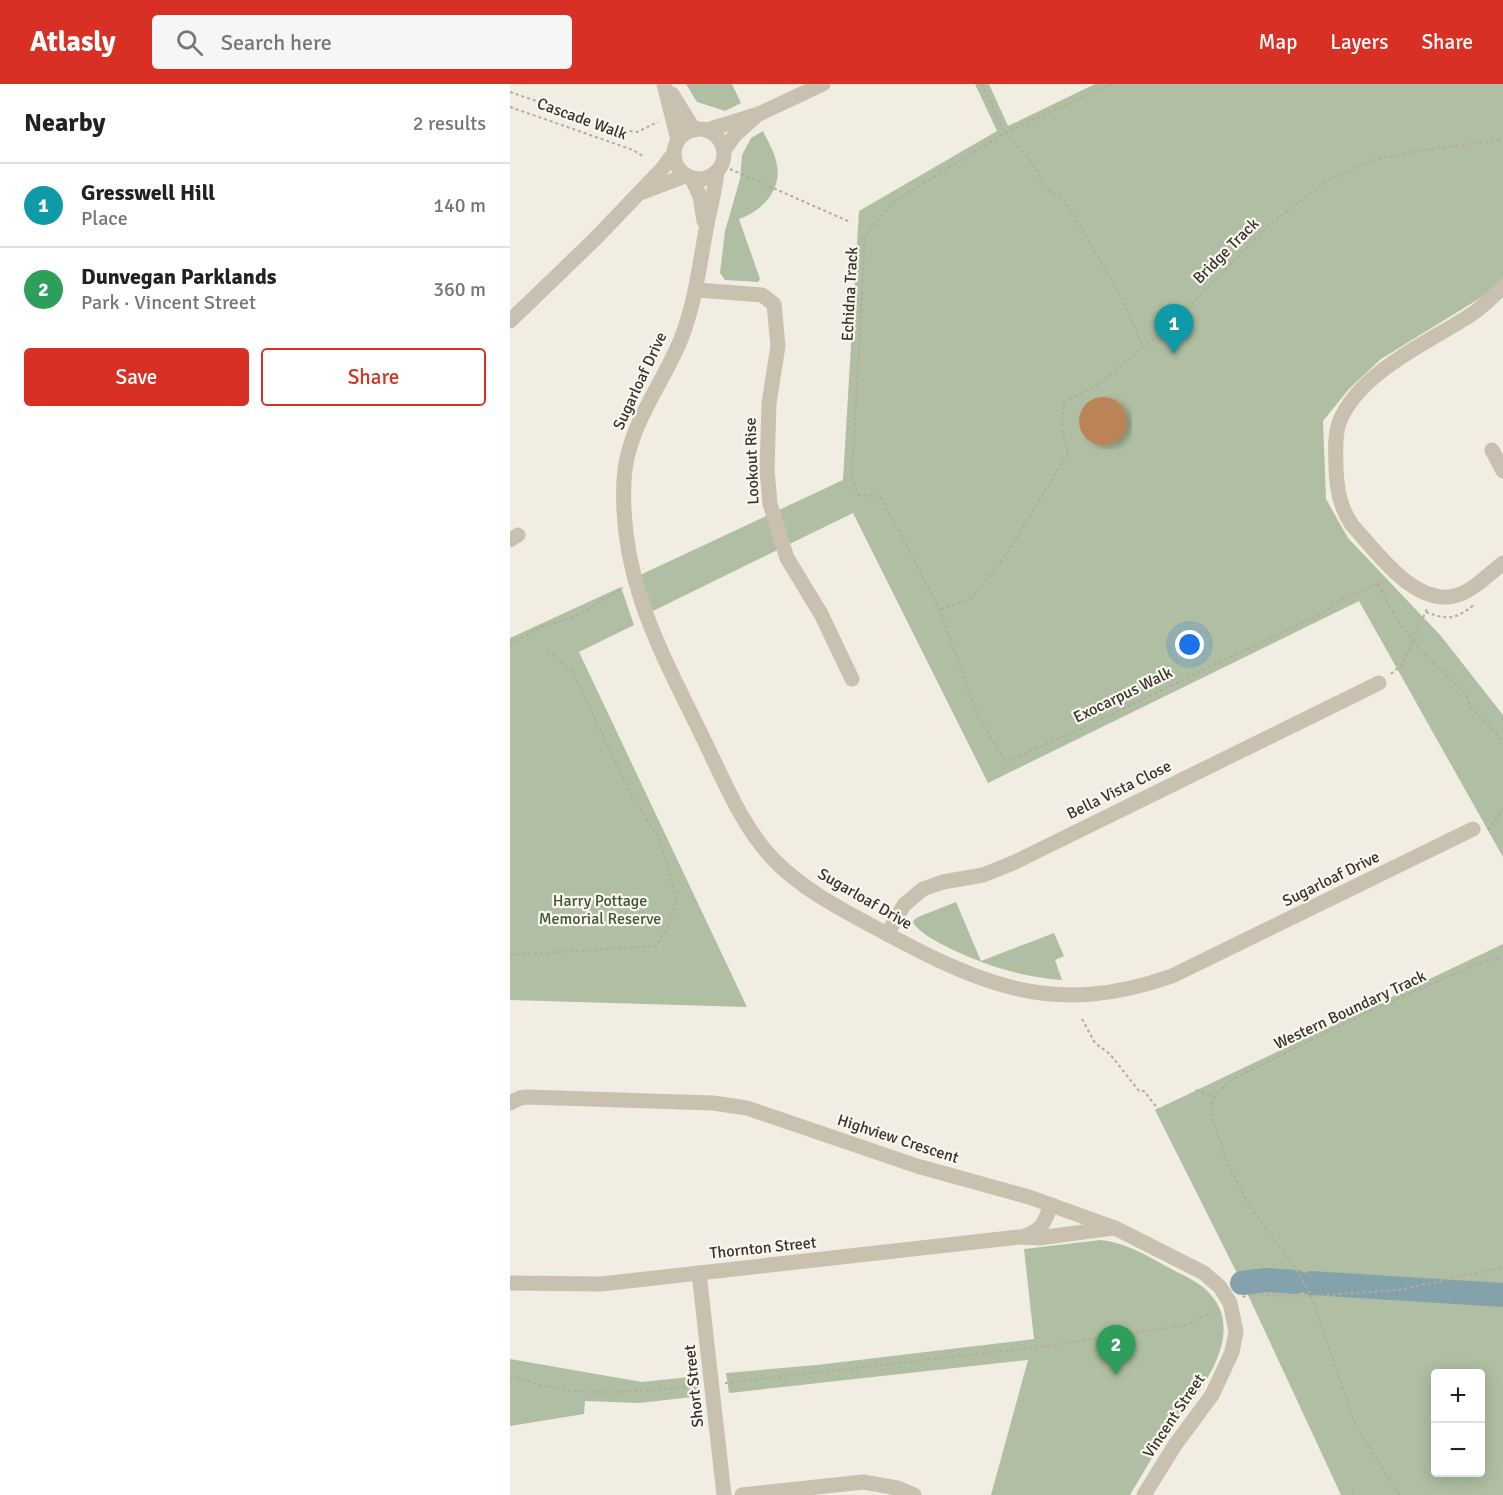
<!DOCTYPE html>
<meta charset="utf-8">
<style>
:root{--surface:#fff;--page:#f6f6f6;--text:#222;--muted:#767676;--line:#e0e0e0;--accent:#d93025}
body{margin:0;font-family:Signika,sans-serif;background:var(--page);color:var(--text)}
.controls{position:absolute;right:18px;bottom:18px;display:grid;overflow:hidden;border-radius:6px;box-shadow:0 3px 15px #0003}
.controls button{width:54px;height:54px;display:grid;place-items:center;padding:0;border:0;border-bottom:2px solid var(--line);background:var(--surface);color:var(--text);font:30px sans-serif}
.you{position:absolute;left:680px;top:561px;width:21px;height:21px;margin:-15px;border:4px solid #fff;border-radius:50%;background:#1a73e8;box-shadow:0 0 0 9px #1a73e833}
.badge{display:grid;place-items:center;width:39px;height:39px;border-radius:50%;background:var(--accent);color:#fff;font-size:20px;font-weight:700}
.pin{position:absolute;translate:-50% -50px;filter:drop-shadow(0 2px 3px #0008)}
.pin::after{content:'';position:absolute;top:32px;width:21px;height:18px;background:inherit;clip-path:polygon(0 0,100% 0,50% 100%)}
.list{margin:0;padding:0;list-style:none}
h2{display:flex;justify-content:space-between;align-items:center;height:78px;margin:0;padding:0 24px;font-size:26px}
h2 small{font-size:20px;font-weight:400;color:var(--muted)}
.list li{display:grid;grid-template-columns:39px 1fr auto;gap:18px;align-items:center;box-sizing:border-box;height:84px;padding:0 24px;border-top:2px solid var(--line)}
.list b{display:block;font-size:22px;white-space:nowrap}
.list p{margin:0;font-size:20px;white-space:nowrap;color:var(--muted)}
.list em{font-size:20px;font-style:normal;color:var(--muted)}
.actions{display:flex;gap:12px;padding:18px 24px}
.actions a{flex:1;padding:14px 0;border:2px solid var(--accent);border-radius:6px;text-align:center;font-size:21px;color:var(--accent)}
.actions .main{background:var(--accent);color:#fff}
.icon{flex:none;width:33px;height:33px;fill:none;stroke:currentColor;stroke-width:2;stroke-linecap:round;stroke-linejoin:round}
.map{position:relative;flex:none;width:993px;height:1411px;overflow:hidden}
header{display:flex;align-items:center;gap:36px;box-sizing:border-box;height:84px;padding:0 30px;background:var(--accent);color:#fff}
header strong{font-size:28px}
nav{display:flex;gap:33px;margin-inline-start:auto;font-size:21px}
.search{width:420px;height:54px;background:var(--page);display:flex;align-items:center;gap:15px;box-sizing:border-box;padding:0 21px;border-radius:6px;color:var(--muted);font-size:22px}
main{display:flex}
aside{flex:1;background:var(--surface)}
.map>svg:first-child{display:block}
.green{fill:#b0bfa3;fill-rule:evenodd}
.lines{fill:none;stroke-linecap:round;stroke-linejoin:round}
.river{stroke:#84a2ac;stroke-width:24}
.building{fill:#ba8458;filter:url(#shadow)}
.path{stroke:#b5ab99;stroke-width:2;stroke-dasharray:3 3;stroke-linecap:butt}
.minor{stroke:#c9c0af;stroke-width:15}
.labels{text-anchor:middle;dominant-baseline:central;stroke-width:4.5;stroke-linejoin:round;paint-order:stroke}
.street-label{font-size:16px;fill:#38332c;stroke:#f9f6ef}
.park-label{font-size:16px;fill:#415432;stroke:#f9f6ef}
</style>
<header>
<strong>Atlasly</strong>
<div class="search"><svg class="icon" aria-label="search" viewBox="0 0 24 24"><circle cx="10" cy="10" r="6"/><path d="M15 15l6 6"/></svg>Search here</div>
<nav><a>Map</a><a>Layers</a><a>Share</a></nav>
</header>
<main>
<aside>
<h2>Nearby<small>2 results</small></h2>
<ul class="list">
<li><span class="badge" style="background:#0f9aa8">1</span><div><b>Gresswell Hill</b><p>Place</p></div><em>140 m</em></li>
<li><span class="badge" style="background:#2e9e5b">2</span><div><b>Dunvegan Parklands</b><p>Park · Vincent Street</p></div><em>360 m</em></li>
</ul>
<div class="actions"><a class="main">Save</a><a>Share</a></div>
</aside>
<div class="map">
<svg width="993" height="1411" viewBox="0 0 993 1411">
<defs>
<filter id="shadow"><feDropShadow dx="5" dy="3" stdDeviation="3" flood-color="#0004"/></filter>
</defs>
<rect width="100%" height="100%" fill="#f1ede2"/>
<g class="green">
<path d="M176,0H222L231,19L215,27L187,18Z"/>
<path d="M465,0H479L498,42L585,0H993V195L980,208L871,275L839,305L813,337L816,415L838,454L931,552L993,631V773L849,517L478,699L343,429L143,527L128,492L333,396L349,127L487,47Z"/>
<path d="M253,47C257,56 264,67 266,77C274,105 252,127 229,135L250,195L248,198L215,196L210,189L215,147L230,95L232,71L241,54Z"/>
<path d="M111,503L124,541L69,568L237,923L0,916V554Z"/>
<path d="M446,818L471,877L544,849L554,872L545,876L552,896C512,893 477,882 441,865C427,858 413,851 403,839L404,836L408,833Z"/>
<path d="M993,860V1411H831L738,1211L645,1026ZM926,1290H970V1388H926Z"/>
<path d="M591,1156C619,1159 642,1175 667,1188C679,1194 692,1200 701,1211C739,1255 682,1317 656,1352C643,1371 632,1391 620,1411H481L518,1276L219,1309L216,1289L307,1281L524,1255L514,1165Z"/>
<path d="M0,1275L132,1298L189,1292L191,1312L129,1319L75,1317L74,1330L0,1342Z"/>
</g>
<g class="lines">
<g class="river">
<path d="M732,1199L756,1196L786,1198"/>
<path d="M801,1199L993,1211"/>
</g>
</g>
<circle class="building" cx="593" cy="337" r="24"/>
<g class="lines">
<g class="path">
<path d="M472,0L495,49L518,73L538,106L555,117L611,212L633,263"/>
<path d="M601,0L495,49L385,117L355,151L342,393L348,411L370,412L430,526L467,630L483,659L497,677L564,648L809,531L829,517L868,500L874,495"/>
<path d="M0,8L111,46L127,48L148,38"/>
<path d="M0,23L123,66L134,73"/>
<path d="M220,85L340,138"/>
<path d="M868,500L887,536L915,571L956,610L960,623L983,645L993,658"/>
<path d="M431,525L462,514L498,468L558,369L552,344L554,318L590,299L663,239L757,143L817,97L866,75L913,66L993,56"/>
<path d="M916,528C939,537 946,535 965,520"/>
<path d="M0,560L31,543L66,532L113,504"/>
<path d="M881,590L892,580L917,525"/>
<path d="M978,746L993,724"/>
<path d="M0,871L146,862L158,843L167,816L149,754L120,709L63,588L37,566"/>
<path d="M572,935L585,959L600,970L629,1007H634L648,1025"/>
<path d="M686,1006L704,1013"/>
<path d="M733,1213L738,1211L801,1212L889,1206L993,1183"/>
<path d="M0,1292C21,1298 41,1305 63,1307C104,1310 146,1306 187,1302"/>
<path d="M215,1299L537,1262L676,1241L706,1226"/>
<path d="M842,1406L845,1411"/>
<path d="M889,1411L845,1340L801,1212L786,1185L741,1124L717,1078L702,1035L701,1020L708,1008L723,995L864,925L967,880L993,873"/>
</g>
<g class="minor">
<path d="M154,0L168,56"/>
<path d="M162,10L184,46"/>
<circle cx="189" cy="70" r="25"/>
<path d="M197,46L249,30L313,0"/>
<path d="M214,66L225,51L244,34"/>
<path d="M207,88C205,108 199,127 196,146C189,184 185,219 171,255C152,302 116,344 114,397C109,497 153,571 195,658C215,699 232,742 263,775C292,805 329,824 366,844C471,901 543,934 662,892L963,745"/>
<path d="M182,95L190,112L194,137"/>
<path d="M133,108L175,92"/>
<path d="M993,203C983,212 973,223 962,230C920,258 848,288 829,339C824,354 826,369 826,385C827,406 830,423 842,441C867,468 906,525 948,511C965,505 979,490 993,479"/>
<path d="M187,206L252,211L264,220L268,262L259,319L257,386L260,420L277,474L311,530L342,595"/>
<path d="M0,237L86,154L152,85L164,69"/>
<path d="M982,366L993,387"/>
<path d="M0,456L8,451"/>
<path d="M377,850L394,821L413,805L433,798L473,791L503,779L869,599"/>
<path d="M0,1019L10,1014L17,1013L203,1019L237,1024L407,1082L519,1113L605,1144L694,1189L710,1203L720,1219L726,1247L722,1268L702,1311L665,1361L634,1411"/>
<path d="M515,1152C534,1145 534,1138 541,1121"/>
<path d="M189,1189L214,1411"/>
<path d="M0,1199L91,1200L509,1153L529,1154L603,1144"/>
<path d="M232,1411L353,1398L387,1404L404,1411"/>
</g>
</g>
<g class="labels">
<g class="street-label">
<text transform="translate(72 35) rotate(20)">Cascade Walk</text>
<text transform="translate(716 167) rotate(-45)">Bridge Track</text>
<text transform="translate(340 210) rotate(-87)">Echidna Track</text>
<text transform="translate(130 297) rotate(-65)">Sugarloaf Drive</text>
<text transform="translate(242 377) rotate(-92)">Lookout Rise</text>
<text transform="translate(613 611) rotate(-26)">Exocarpus Walk</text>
<text transform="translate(609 706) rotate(-26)">Bella Vista Close</text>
<text transform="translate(821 795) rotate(-26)">Sugarloaf Drive</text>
<text transform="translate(355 815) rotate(30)">Sugarloaf Drive</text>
<text transform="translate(840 926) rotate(-25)">Western Boundary Track</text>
<text transform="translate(388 1055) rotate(18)">Highview Crescent</text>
<text transform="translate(253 1164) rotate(-6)">Thornton Street</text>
<text transform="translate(184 1302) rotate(-96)">Short Street</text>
<text transform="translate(664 1332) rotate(-56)">Vincent Street</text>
</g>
<g class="park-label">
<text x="90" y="817">Harry Pottage<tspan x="90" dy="18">Memorial Reserve</tspan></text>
</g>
</g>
</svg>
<div class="controls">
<button>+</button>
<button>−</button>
</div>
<div class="you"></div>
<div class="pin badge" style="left:664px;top:270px;background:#0f9aa8">1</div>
<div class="pin badge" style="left:606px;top:1291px;background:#2e9e5b">2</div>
</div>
</main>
